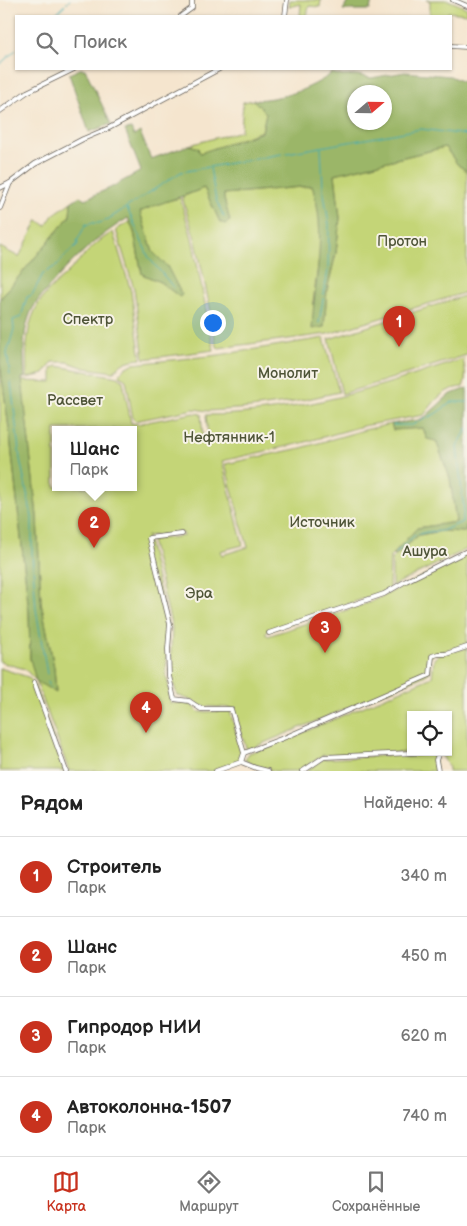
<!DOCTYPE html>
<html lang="ru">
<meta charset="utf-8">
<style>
:root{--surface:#fff;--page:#f6f6f6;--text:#222;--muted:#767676;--line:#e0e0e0;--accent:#c8321e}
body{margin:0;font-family:"Balsamiq Sans",sans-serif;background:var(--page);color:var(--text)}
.controls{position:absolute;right:15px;bottom:15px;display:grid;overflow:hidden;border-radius:0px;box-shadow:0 1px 4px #0004}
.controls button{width:45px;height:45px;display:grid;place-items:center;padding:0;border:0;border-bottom:1px solid var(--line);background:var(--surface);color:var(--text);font:25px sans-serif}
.compass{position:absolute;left:347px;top:85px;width:45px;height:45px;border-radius:50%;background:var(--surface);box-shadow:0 1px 4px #0004;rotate:70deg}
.you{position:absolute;left:212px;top:322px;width:18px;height:18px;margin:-12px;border:4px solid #fff;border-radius:50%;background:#1a73e8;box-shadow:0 0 0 8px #1a73e833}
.badge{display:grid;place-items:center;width:32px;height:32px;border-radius:50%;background:var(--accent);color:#fff;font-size:16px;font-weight:700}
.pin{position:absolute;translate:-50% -41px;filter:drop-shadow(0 1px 2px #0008)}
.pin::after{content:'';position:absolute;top:26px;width:18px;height:15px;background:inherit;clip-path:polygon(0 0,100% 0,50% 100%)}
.popup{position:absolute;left:52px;top:426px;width:85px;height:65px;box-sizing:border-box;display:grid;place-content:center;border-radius:0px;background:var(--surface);filter:drop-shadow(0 1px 4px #0005);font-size:16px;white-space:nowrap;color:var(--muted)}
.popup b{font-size:19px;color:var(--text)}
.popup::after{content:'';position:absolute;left:50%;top:100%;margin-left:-10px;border:10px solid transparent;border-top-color:var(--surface)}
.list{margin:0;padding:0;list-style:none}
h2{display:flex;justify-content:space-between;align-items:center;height:65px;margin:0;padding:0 20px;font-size:21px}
h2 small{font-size:16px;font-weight:400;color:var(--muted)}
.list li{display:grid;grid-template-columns:32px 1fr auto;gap:15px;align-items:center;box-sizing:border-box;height:80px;padding:0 20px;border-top:1px solid var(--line)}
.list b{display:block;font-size:19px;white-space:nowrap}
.list p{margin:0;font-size:16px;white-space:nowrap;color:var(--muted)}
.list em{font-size:16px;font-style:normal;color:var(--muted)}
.icon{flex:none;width:28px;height:28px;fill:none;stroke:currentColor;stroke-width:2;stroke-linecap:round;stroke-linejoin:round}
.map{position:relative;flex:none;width:467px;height:771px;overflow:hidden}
.search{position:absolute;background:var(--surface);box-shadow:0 1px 4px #0004;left:15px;right:15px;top:15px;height:55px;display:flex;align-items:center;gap:12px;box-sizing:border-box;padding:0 18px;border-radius:0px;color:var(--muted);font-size:19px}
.sheet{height:385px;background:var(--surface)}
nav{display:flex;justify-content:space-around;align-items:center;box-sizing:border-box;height:70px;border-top:1px solid var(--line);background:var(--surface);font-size:14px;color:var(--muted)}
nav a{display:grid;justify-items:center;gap:2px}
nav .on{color:var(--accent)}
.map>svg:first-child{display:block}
.green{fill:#c4d577;stroke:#70784a;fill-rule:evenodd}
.forest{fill:#9bb668;stroke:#5c6942;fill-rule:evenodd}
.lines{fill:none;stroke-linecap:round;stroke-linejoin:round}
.stream{stroke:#3aabb5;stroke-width:1}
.street-casing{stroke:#68625a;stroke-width:5.5}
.street{stroke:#fff;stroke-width:4}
.labels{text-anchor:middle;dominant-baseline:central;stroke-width:4;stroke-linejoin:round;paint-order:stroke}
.park-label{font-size:15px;fill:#4e5437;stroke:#f7f3e8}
</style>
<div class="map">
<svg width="467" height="771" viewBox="0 0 467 771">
<rect width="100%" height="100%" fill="#f7f3e8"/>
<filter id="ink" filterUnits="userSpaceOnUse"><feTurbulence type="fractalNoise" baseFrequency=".02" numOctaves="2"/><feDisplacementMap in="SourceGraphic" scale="10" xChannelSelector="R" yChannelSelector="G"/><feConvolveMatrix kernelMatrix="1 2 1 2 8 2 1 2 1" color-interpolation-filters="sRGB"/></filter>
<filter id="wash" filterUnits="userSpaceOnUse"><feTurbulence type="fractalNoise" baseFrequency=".0096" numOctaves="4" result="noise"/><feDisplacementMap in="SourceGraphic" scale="20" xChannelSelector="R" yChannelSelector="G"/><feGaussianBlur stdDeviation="1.12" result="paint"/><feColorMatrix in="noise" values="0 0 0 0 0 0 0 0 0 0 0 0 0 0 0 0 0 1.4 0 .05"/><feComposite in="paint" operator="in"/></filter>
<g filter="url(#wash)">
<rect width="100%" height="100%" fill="#f5e5ce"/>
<g class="green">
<path d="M290,0H321L320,7L309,6L307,16H300L301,4L289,7Z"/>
<path d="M426,0H448L467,8V14L448,12L447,16H430V1Z"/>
<path d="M253,100L266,113L262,131L199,154L198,148L189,145L241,131L243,102Z"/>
<path d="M445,147L458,165L467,171V292L328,334L218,348L215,342L211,313L196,242L182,197L204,188L220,222L230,221L224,199V194L313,186L320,213V251L313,302L324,327L327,290L336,253L340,218L335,174Z"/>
<path d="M180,198L192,238L214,350L144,359L134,289L116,230L130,221L134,232L142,274L160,282L180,297L167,266L153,252L140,212L158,203Z"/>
<path d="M71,202L70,216L0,299V247L19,257L38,220L46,226L53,215Z"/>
<path d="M113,232L131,291L141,359C129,360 121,362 114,372L85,368L68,362H53L44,374L27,378C26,353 25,326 39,303C46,291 63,278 73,267C85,254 97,241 113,232Z"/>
<path d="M467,295V355L342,394L329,339Z"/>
<path d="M324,338L339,392L294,402L251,408L208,411L194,409L135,421L133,419L126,380L118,375L126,367L133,364L219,355Z"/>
<path d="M463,359C465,369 467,378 463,387C443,388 435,401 424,415L363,426L302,443L222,461L243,545L220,551L222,555L248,547L241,524L225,464L301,448L364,430L391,424L393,430L423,428L436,440L450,478L456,522L417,528L390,557L389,590L266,632V634L268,636L371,602L467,554V644L434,654L429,657L430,672L424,676L247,750L232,708L200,706C193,699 185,699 177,695L170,672L172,628L151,540L184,536L183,533L147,536L168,627L166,673L171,697L170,703H189L199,712L230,711L242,754L238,762L212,771H69L36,681L25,669L0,662V363L10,436L29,612L30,659L56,692L54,667L41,602L37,516L22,381L52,382V369L57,366L118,377L123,381L131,423L137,424L194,413L201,414L203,437H208L206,415C294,415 380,387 463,359ZM55,429H133V487H55Z"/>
<path d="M467,521V549L392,586V559L419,535L442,531L465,532Z"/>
<path d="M467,648V771H449V768L440,752H448V715H411V752L323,755L300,771H275L257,767L245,760L249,753L295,736L432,677L434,659L438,655Z"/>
<path d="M0,668L28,677L33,682L65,771H0Z"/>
<path d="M436,753L435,762L436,771H306L323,759Z"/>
</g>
<g class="forest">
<path d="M349,0H372L370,10H343Z"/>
<path d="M80,69H85L111,124L89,132L69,74Z"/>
<path d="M405,72L450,76L467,84V171L458,165L445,147L335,174L340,218L336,253L327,290L324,327L312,329C314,280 328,233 312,186L224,194V199L230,221L225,224L220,222L204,188C183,197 161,202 140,212L153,252L167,266L182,295L180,297L160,282L142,274L134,232L128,218C98,236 73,259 50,286C42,295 33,305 29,317C22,337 24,357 25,378H22L37,516L41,602L54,667L56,693L36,681L30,659L29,612L10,436L0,363V299L70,216L71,202L80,196L85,199L110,188L141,171L125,130L131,129L134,136L140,132L151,159L189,145L198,148L200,153L262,132L266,113L253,100C281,99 310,90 332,73L343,76L357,75L371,78ZM384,92V122H354V92Z"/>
<path d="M467,388V521L465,532L442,531L419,535L395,556L393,554L417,528L456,522L450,478L436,441L427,439L423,428L393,430L391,424L418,420L425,417L449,395Z"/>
</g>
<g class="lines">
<g class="stream">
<path d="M53,16L70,0"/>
<path d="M0,64L16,50"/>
<path d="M210,168L216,200L224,217"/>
<path d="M127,208L149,258L174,288"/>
<path d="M319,323L328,270L329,224L323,188L321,148"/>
<path d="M10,375L7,353L14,329L13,320L21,317L27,297L32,295L43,274L59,264L62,259L78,244L77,241L86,224L89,225L91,223H100L107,220L181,172L421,129L467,135"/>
<path d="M11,382L20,459L32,517V553L36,609L47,674"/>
<path d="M393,425H412L435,414L452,402H467"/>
<path d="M396,553L415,535L427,532L442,531L462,522L464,510L457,447L467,429"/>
<path d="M48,681L50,688"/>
</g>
</g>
</g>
<g filter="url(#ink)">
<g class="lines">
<g class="street-casing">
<g id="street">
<path d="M453,0L467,6"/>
<path d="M181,16L192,8V0"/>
<path d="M285,16L287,0"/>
<path d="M451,46L467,47"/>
<path d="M0,111L27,92L74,69"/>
<path d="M0,188L10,183L35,164L83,139L109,128L219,69"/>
<path d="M0,208L10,183"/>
<path d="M182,534L149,538L170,624L168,649L169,676L174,699L189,701L201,709H231L244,753L241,762L216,771"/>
<path d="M269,633L384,594L406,581L467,551"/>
<path d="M34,682L66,771"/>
<path d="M244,753L286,737L430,675L432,656L438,654H446L467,647"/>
<path d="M241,762L256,768L268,771"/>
<path d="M303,771L324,757L433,752H439L436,760L438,771"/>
</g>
</g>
<use href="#street" class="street"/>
</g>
</g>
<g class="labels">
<g class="park-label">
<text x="402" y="241">Протон</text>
<text x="88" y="319">Спектр</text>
<text x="288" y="373">Монолит</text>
<text x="75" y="400">Рассвет</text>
<text x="229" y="437">Нефтянник-1</text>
<text x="322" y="522">Источник</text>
<text x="425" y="551">Ашура</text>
<text x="199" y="593">Эра</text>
</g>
</g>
</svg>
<div class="controls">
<button><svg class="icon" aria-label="locate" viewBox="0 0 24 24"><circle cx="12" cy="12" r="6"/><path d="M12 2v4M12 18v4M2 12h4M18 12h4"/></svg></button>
</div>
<svg class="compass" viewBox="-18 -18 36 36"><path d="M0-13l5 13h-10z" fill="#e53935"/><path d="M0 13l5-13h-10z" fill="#767676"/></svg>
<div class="you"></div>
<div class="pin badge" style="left:399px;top:347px">1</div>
<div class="pin badge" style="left:94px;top:548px">2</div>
<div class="popup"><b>Шанс</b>Парк</div>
<div class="pin badge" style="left:325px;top:653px">3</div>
<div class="pin badge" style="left:146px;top:733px">4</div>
<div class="search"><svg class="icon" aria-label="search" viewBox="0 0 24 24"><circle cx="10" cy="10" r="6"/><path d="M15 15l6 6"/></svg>Поиск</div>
</div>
<section class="sheet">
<h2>Рядом<small>Найдено: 4</small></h2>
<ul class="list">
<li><span class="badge">1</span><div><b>Строитель</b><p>Парк</p></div><em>340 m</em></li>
<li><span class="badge">2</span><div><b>Шанс</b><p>Парк</p></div><em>450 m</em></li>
<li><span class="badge">3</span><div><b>Гипродор НИИ</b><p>Парк</p></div><em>620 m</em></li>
<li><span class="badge">4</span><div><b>Автоколонна-1507</b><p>Парк</p></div><em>740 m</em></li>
</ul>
</section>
<nav>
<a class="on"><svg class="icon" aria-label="map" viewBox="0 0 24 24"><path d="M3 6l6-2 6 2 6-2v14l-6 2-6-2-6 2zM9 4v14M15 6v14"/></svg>Карта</a>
<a><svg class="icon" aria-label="directions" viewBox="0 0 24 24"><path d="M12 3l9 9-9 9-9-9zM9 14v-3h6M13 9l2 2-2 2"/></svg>Маршрут</a>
<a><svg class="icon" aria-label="saved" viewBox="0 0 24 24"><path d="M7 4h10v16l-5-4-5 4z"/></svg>Сохранённые</a>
</nav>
